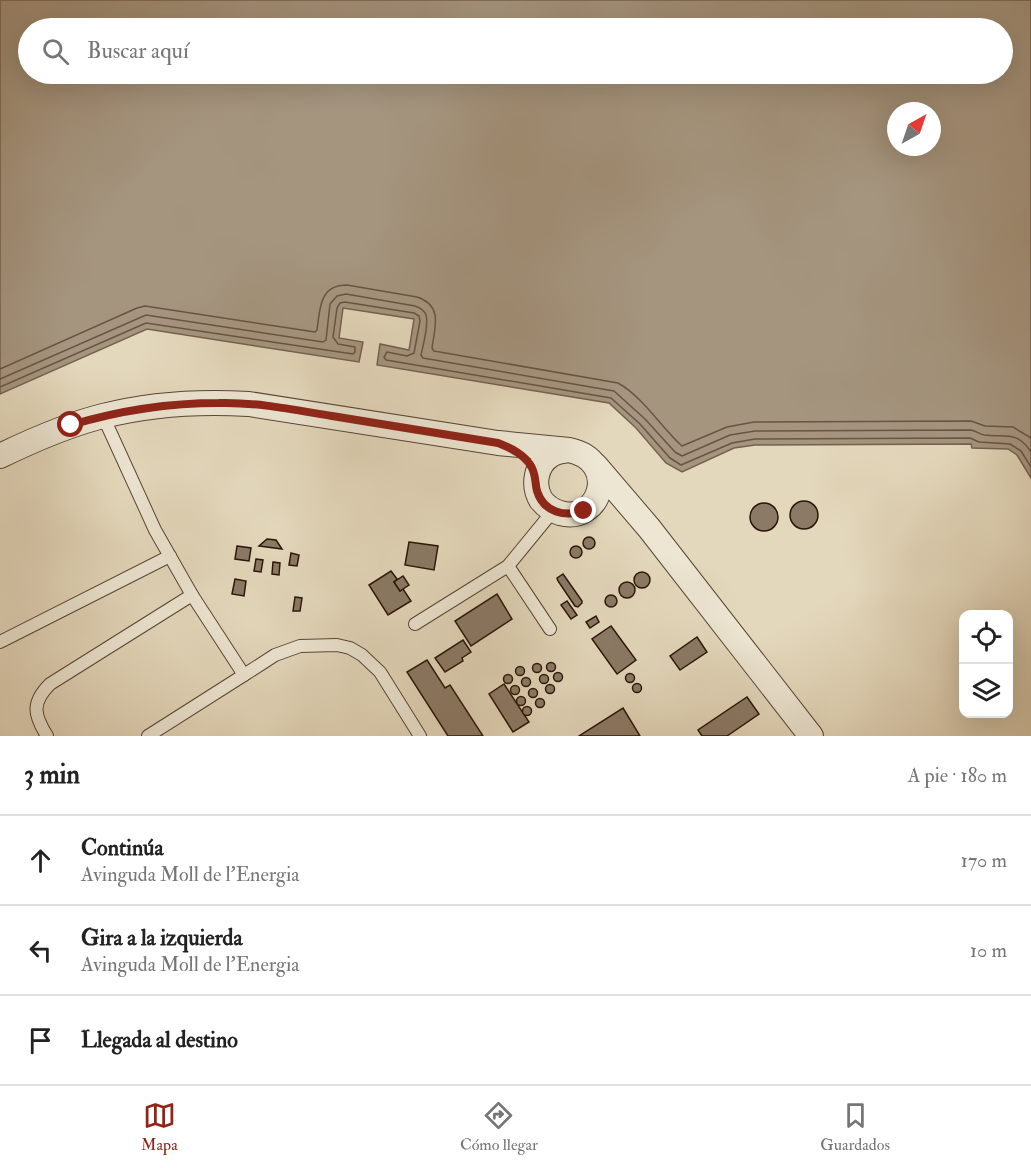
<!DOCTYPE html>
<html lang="es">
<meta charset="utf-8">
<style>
:root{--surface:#fff;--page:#f6f6f6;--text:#222;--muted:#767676;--line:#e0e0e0;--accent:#8f2418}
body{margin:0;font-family:"IM FELL Double Pica",serif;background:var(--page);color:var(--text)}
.controls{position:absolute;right:18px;bottom:18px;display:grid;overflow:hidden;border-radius:12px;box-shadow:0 6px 24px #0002}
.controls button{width:54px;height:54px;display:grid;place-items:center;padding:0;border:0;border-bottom:2px solid var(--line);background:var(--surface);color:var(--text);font:30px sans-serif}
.compass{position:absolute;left:887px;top:102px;width:54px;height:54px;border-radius:50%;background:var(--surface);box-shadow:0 6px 24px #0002;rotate:40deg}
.stop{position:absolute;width:18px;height:18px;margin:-14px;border:4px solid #8f2418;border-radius:50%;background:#fff}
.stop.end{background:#8f2418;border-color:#fff;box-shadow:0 2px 6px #0008}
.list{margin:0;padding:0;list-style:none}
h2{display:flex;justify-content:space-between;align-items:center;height:78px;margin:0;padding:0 24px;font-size:26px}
h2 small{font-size:20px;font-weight:400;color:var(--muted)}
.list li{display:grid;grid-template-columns:39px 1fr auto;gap:18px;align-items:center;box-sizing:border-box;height:90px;padding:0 24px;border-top:2px solid var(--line)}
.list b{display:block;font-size:22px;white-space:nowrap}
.list p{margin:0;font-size:20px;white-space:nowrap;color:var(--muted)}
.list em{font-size:20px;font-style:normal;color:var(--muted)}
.icon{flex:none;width:33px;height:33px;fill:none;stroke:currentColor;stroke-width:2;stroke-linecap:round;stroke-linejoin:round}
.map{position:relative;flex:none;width:1031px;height:736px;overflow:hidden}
.search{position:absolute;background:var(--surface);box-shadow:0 6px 24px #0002;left:18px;right:18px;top:18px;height:66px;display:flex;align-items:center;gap:15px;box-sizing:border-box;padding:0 21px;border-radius:33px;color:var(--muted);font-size:22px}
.sheet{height:348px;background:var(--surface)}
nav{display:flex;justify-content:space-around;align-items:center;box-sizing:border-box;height:84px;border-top:2px solid var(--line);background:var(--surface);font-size:16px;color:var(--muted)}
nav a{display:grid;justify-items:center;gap:3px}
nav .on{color:var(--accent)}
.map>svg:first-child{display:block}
.water{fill:#a5957f;stroke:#746150;stroke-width:1.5;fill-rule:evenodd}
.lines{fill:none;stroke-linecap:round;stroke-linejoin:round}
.shore{stroke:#685444;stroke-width:1.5}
.building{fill:#8b7a66;stroke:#2b1409;stroke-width:1.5}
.service-casing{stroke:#594536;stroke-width:14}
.minor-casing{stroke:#594536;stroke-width:26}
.service{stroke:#ede6d3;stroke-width:12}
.minor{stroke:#ede6d3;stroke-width:24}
.route{stroke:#8f2418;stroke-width:8}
</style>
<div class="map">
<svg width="1031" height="736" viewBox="0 0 1031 736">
<rect width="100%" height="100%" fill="#e4d8bc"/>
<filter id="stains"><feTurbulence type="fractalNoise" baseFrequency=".00333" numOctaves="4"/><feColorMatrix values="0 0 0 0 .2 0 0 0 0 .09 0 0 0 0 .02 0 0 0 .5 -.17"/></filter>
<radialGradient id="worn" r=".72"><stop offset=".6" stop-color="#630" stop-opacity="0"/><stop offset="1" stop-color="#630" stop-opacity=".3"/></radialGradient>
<path class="water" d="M0,0H1031V478L1017,455L1008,449L972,448L971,444L755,445L734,448L682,472L666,463L636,428L609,403L377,365L380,344L409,350L414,319L343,308L339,338L363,342L359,362L147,329L0,394ZM28,28H1002V74H28ZM896,111H932V147H896Z"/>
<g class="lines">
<g class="shore">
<path d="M0,369L137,308L145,306L315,332L317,330C320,309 319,285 347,285L417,297C443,305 435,327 432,348L434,351L618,383C643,397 661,427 682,446L727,427L754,422L971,421L985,426L1013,427L1031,438"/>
<path d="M0,379L146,315L323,342L326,340L330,304L337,296L346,294L415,306C421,308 424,310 426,315C429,324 423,346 421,355L423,358L614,391L645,419L675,452L682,456L730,435L755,431L971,430C976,431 980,434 984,435C1005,438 1017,430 1031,452"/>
<path d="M0,387L146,323L353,354L355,352V347L338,344L333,337L337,308L340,303L345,302L414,313L419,316L420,321L414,353L407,356L387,352L384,357L386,360L611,398L640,424L670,458L681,465L732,443L755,439L970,438L979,442L1010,444L1021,451L1031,467"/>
</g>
</g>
<g class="building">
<circle cx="804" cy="515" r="14"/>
<circle cx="764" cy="517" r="14"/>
<circle cx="589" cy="543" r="6"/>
<path d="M267,539L276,540L282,549L259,546Z"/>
<path d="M409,542L438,546L434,570L405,565Z"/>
<path d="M237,546L251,548L249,561L235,559Z"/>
<circle cx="576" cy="552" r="6"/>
<path d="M291,553L299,555L297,566L289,565Z"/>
<path d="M256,559L263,560L261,572L254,571Z"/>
<path d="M273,562L280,563L279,575L272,574Z"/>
<path d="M391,571L397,579L394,582L400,591L403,589L411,601L388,615L369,585Z"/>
<circle cx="642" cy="580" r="8"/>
<path d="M563,574L582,601V603L578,607L575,606L558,581L557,578Z"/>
<path d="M403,576L409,585L400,591L394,582Z"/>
<path d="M235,579L246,581L244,596L232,594Z"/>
<circle cx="627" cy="590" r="8"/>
<path d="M497,594L512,619L471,646L455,621Z"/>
<circle cx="611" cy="601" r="6"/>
<path d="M295,597L302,598L300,611H293Z"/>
<path d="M567,601L577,615L571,619L561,605Z"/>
<path d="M596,616L599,622L590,628L586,622Z"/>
<path d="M611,626L636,660L617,674L592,639Z"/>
<path d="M697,637L707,652L680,670L670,656Z"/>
<path d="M463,640L471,652L462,658L463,661L445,672L435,658Z"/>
<path d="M427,660L445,688L450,685L483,736H448L407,672Z"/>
<circle cx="551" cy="667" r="4.5"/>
<circle cx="537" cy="668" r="4.5"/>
<circle cx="520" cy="671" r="4.5"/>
<circle cx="558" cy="677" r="4.5"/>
<circle cx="630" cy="678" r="4.5"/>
<circle cx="508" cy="679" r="4.5"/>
<circle cx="544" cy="679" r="4.5"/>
<circle cx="526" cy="682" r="4.5"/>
<circle cx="637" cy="688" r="4.5"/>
<path d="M504,684L529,722L513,732L489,694Z"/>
<circle cx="550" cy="689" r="4.5"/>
<circle cx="515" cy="690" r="4.5"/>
<circle cx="533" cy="693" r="4.5"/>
<circle cx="521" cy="701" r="4.5"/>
<path d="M747,697L759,714L727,736H702L698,730Z"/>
<circle cx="540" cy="703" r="4.5"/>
<circle cx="527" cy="711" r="4.5"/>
<path d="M623,708L640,736H579Z"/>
</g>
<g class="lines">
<g class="service-casing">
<g id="service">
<path d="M103,416L155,530L192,595L244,675L275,655L300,646L337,645L350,648L362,655L380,672L420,736"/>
<path d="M508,566L550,629"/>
<path d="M415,624L508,566L553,511"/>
<path d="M0,642L170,556"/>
<path d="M47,736C34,715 31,703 50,684L192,595"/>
<path d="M148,736L244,675"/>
</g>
</g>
<g class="minor-casing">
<g id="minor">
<path d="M0,456C33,440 67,425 103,416C150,404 200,401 249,404L498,443L569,450C621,461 600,525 560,513C552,511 546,506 541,500C532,485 536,464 551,455C557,451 563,451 569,450"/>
<path d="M596,466L649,528L811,736"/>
</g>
</g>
<use href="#service" class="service"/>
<use href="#minor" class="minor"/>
</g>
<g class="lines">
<path class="route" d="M71,425C121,410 167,403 219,403C257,402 295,410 332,416C387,425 443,434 498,443C511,448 526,455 532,468C536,476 535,484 537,491C544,513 565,517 584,511"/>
</g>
<rect width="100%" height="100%" filter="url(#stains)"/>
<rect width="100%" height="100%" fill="url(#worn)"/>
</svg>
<div class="controls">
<button><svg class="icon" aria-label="locate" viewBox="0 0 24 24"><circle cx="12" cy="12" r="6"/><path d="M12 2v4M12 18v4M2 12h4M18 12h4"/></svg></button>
<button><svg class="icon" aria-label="layers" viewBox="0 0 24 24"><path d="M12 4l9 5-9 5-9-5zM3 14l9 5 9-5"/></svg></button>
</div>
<svg class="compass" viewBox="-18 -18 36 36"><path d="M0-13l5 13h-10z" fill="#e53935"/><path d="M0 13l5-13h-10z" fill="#767676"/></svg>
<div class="stop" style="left:71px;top:425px"></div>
<div class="stop end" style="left:584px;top:511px"></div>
<div class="search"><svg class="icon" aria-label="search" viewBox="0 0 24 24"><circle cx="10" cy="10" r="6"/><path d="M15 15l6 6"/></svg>Buscar aquí</div>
</div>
<section class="sheet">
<h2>3 min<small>A pie · 180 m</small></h2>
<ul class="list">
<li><svg class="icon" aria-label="ahead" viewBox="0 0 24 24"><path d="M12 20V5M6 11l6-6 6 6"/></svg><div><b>Continúa</b><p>Avinguda Moll de l'Energia</p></div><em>170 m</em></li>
<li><svg class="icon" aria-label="left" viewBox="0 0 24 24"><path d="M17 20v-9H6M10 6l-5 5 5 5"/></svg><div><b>Gira a la izquierda</b><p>Avinguda Moll de l'Energia</p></div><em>10 m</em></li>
<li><svg class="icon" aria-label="arrive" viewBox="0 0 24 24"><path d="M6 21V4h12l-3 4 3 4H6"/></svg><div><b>Llegada al destino</b></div></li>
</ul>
</section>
<nav>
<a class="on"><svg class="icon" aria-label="map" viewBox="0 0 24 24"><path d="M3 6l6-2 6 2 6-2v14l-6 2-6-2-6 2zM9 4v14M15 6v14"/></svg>Mapa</a>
<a><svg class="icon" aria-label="directions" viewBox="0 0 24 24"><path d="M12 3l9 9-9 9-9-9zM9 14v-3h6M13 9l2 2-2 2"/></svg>Cómo llegar</a>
<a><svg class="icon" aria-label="saved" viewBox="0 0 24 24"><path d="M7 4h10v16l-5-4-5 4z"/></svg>Guardados</a>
</nav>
